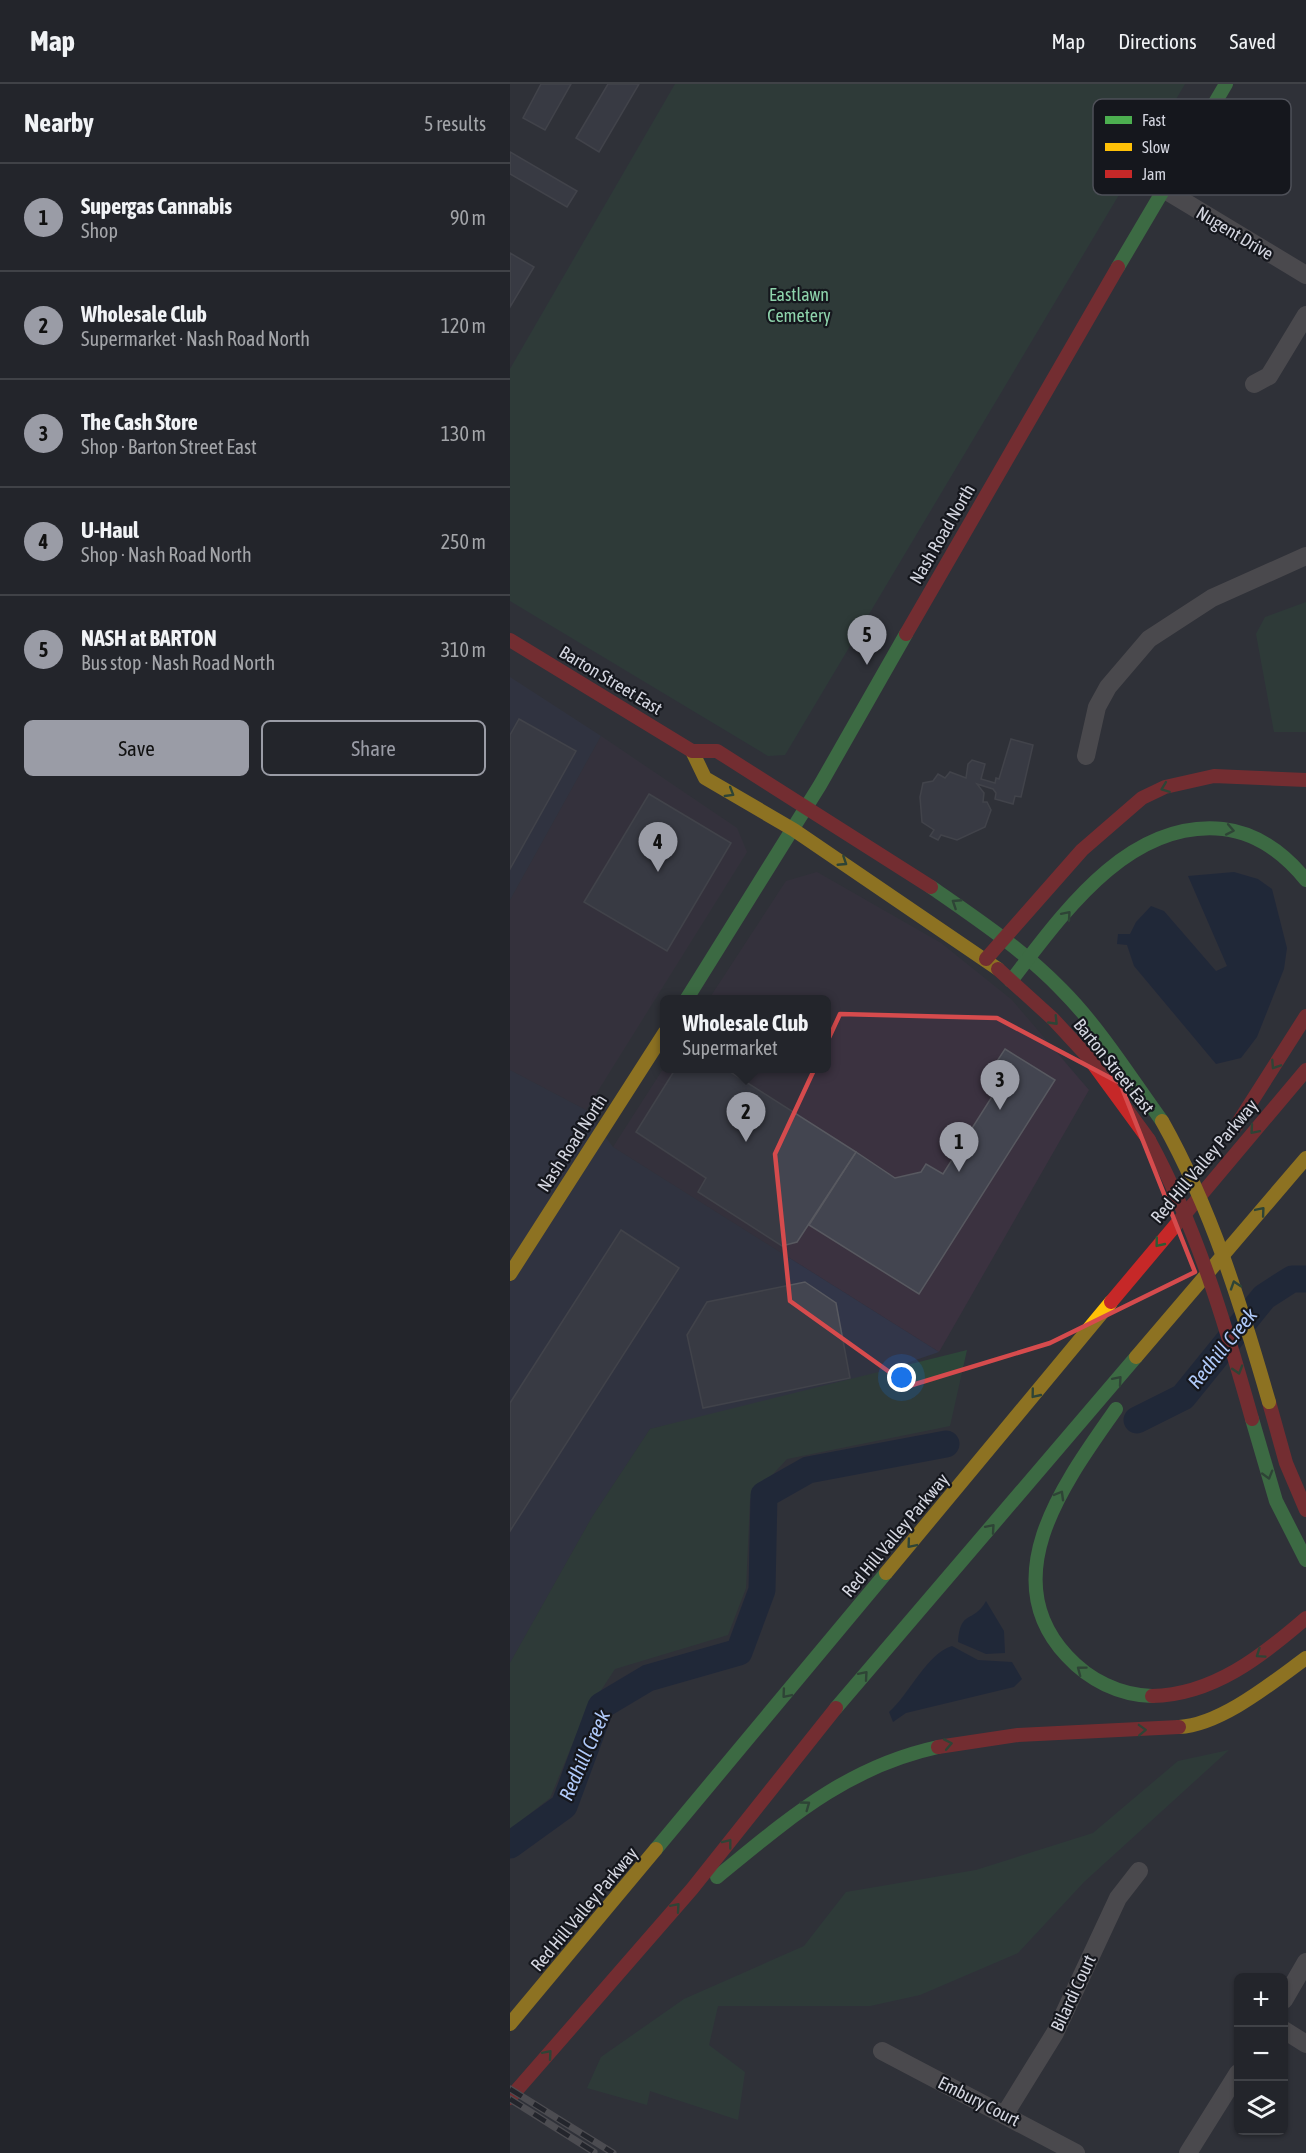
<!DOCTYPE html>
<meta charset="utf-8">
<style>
:root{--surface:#23252b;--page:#2f3137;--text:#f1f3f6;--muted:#a3a5a9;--line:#404247;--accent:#9a9ca6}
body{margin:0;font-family:"Asap Condensed",sans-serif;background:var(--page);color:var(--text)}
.controls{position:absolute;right:18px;bottom:18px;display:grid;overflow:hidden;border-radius:9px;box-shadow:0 2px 4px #0004}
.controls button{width:54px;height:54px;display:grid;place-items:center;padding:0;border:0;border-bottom:2px solid var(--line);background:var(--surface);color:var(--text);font:30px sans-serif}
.you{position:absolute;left:392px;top:1294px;width:21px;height:21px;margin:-15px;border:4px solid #fff;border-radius:50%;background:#1a73e8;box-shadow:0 0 0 9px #1a73e833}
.badge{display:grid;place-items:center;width:39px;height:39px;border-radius:50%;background:var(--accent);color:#111;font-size:20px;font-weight:700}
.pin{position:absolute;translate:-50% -50px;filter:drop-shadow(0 2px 3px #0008)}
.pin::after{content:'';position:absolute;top:32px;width:21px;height:18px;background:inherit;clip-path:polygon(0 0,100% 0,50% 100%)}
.popup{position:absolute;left:150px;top:911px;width:171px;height:78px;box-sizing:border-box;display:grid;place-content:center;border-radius:9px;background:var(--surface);filter:drop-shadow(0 2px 4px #0005);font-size:20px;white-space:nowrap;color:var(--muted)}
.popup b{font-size:22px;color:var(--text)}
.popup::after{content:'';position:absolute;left:50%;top:100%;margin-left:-12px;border:12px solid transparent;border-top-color:var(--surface)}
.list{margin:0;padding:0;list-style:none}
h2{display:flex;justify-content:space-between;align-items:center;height:78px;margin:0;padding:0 24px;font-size:26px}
h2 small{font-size:20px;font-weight:400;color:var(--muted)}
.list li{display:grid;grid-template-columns:39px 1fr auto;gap:18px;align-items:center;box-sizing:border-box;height:108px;padding:0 24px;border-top:2px solid var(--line)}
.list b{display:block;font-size:22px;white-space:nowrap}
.list p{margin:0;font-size:20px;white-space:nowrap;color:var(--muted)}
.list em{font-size:20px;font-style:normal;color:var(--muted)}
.actions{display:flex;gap:12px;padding:18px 24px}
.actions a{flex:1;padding:14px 0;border:2px solid var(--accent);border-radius:9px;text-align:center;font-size:21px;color:var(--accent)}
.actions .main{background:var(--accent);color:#111}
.icon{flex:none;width:33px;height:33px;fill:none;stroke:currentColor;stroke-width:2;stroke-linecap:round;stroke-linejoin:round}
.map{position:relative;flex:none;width:796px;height:2069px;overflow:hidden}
header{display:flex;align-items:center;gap:36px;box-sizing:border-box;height:84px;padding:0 30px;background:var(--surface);border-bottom:2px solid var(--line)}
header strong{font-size:28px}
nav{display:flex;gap:33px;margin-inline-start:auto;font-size:21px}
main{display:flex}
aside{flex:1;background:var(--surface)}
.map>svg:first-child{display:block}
.commercial{fill:#3b3240}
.built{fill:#323649}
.green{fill:#2d4639}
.water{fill:#0f1d39}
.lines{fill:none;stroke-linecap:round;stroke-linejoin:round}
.river{stroke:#0f1d39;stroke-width:27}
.building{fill:#434550;stroke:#585960;stroke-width:1.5}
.street{stroke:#6c6766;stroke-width:18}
.fast{stroke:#4caf50;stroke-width:14}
.slow{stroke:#ffc107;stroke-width:14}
.jam{stroke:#c62828;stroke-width:14}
.rail-casing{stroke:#706d6f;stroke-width:7}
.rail{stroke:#15171d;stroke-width:4.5;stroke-dasharray:14;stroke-linecap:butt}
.slow-bridge{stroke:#ffc107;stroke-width:14}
.jam-bridge{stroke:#c62828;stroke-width:14}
.oneway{stroke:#2e5b34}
.marked{fill:none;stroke:#d64b4d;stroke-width:4.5;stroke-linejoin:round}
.labels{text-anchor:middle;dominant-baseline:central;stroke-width:4.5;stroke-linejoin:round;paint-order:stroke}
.street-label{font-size:18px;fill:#d4d6e0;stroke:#15171d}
.park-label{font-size:18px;fill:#8ed4ac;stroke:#15171d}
.water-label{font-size:20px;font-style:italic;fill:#b0cafa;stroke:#15171d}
.key{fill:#15171d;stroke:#4e5058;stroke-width:1.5}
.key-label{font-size:16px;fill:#d4d6e0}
</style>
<header>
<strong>Map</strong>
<nav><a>Map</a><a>Directions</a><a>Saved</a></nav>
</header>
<main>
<aside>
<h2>Nearby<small>5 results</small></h2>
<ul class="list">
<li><span class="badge">1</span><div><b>Supergas Cannabis</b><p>Shop</p></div><em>90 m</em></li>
<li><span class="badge">2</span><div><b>Wholesale Club</b><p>Supermarket · Nash Road North</p></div><em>120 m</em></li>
<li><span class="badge">3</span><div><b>The Cash Store</b><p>Shop · Barton Street East</p></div><em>130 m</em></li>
<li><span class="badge">4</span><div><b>U-Haul</b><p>Shop · Nash Road North</p></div><em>250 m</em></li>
<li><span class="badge">5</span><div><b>NASH at BARTON</b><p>Bus stop · Nash Road North</p></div><em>310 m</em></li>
</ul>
<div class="actions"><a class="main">Save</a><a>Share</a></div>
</aside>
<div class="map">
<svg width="796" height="2069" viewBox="0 0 796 2069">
<rect width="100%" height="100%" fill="#2f3139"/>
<g class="commercial">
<path d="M91,652L227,744L237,768L76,1026L0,986V816Z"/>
<path d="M307,788L431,859L502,916L579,1006L429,1268L103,1063L155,982V984H317V916L199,915L276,797Z"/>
</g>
<g class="built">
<path d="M0,593L91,652L0,816Z"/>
<path d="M0,986L76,1026L103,1063L429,1268L347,1296L140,1345L82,1433L0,1579Z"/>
</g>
<g class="green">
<path d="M165,0H675L275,671L258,672L0,517V285Z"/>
<path d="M796,518V648H764L746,550L755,533Z"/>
<path d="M457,1266L440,1342L277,1375L240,1415L236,1504L218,1551L105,1585L74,1632L40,1714L0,1745V1579L82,1433L140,1345Z"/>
<path d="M719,1666L574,1798L508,1869L410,1911L360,1922H208L199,1961L235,1988L228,2036L140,2007L137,2021L77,2004L91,1973L174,1915L294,1862L336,1808L466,1786L583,1749L668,1677Z"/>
</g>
<g class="water">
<path d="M724,788L748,795L762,805L777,864L774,885L747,953L731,974L706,980L624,882L617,861L607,860L608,850H620L626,838L641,822L654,827L706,887L717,882L678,792Z"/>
<path d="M476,1517L494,1547L495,1569L476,1570L448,1558C450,1525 463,1540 476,1517Z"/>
<path d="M442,1562L468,1576L502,1578L512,1595L504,1603L396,1629L383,1638L379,1628C399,1611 417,1569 442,1562Z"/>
</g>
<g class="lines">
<g class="river">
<path d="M627,1336L673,1313L754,1213L782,1195H796"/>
<path d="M0,1761L54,1722L91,1622L138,1594L229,1568L252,1506L254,1411L298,1386L436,1360"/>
</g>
</g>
<g class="building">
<path d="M31,0H61L35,46L13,34Z"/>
<path d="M98,0H129L89,68L66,54Z"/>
<path d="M0,68L67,107L57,123L0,90Z"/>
<path d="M0,169L24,183L0,223Z"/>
<path d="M9,635L66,667L0,785V651Z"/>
<path d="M501,655L523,661L511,713L505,712L503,720L485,715L486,709L483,705L467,700L474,709L473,718H477L481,726L475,743L447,756L431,751L428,756L420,752L424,746L412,738L410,713L413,699L423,697L428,690L435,694L440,688L456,694L458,680L462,676L475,680L471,695L485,699L486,694L489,695Z"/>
<path d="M139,710L221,759L157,867L74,818Z"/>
<path d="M495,965L545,996L409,1210L299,1141L346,1068L385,1094L411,1088L416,1080L433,1090L485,1008L472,1000Z"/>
<path d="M166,984H214L346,1068L287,1158L272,1162L188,1108L196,1094L126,1048Z"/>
<path d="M111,1146L169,1184L0,1447V1319Z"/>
<path d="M295,1198L326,1219L340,1294L193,1324L177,1251L197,1218Z"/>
</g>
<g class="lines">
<g class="street">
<path d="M655,106L796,191"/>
<path d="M744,300L759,292L796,231"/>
<path d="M576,672L587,623L598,603L639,555L702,514L796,472"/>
<path d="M774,1916L796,1878"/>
<path d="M774,1946L796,1960"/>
<path d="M372,1967L566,2069"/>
<path d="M495,2030L545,1949L608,1814L629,1787"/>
<path d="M678,2069L728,1989"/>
</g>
<g class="fast">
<path d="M608,183L716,0"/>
<path d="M421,803C467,835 512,865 551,905C590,944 620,993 652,1037"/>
<path d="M501,897C552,831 618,735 713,745C748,749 774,769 796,796"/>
<path d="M176,916L310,701L396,550"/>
<path d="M606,1325C558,1394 482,1492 557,1572C579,1596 609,1611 642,1612"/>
<path d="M742,1335L766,1417L796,1476"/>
<path d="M326,1624L626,1273"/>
<path d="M146,1765L376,1489"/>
<path d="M207,1793C277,1736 336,1683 428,1663"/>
</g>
<g class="slow">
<path d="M182,667L195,694L284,746L488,885"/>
<path d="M0,1190L155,948"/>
<path d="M626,1273L796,1074"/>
<path d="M376,1489L601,1218"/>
<path d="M669,1643C711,1641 763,1598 796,1574"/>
<path d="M0,1940L146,1765"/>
</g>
<g class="jam">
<path d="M396,550L608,183"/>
<path d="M0,556L182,667H207L421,803"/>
<path d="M476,875L572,766L632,714L655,703L704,692L796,696"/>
<path d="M488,885L543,935L579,974L639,1056"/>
<path d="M726,1042L796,932"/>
<path d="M601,1218L796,986"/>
<path d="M759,1318L776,1379L796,1426"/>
<path d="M642,1612C703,1611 752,1572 796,1534"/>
<path d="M428,1663L508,1651L669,1643"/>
<path d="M0,2014L182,1805L326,1624"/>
</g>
<g class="rail-casing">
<g id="rail">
<path d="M0,2005L103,2069"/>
<path d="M0,2015L84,2068"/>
</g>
</g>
<use href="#rail" class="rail"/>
<path class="slow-bridge" d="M652,1037C702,1126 731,1221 759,1318"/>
<path class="jam-bridge" d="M639,1056C687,1144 715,1239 742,1335"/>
</g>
<defs><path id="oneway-chevron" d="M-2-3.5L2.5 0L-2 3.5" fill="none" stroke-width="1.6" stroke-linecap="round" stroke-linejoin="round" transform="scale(1.5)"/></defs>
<g class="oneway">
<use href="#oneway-chevron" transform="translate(655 704) rotate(159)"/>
<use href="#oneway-chevron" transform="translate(220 709) rotate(31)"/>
<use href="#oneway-chevron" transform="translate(720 746) rotate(11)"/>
<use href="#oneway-chevron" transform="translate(333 778) rotate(33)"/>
<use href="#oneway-chevron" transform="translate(446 819) rotate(-147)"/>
<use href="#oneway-chevron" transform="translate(557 831) rotate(-49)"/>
<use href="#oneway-chevron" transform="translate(544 937) rotate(46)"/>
<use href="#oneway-chevron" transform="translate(765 981) rotate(123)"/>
<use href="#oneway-chevron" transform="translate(744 1046) rotate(131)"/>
<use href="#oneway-chevron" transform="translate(751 1127) rotate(-50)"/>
<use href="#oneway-chevron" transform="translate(649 1159) rotate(129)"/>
<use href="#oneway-chevron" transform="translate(725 1201) rotate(-108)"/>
<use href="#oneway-chevron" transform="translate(728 1286) rotate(73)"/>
<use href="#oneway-chevron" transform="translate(608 1296) rotate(-49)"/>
<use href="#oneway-chevron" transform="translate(525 1310) rotate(129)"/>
<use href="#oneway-chevron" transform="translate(758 1391) rotate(74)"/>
<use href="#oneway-chevron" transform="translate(550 1411) rotate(-60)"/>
<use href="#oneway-chevron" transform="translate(481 1444) rotate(-49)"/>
<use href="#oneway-chevron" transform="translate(401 1460) rotate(130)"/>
<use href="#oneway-chevron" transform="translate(750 1570) rotate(146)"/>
<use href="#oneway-chevron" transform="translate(571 1586) rotate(-143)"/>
<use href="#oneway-chevron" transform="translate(354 1591) rotate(-49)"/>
<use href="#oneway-chevron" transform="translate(276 1610) rotate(130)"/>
<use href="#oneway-chevron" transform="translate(632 1646) rotate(-2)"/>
<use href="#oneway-chevron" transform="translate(438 1660) rotate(-11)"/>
<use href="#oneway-chevron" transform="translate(296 1721) rotate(-36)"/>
<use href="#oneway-chevron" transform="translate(218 1759) rotate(-52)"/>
<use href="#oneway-chevron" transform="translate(166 1823) rotate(-49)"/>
<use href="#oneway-chevron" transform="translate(38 1970) rotate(-49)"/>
</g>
<path d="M0 0H796V2069H0ZM330,930L487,934L610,999L685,1188L540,1259L399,1302L280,1217L265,1070Z" fill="#2f3139" fill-opacity=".55" fill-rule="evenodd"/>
<path class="marked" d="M330,930L487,934L610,999L685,1188L540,1259L399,1302L280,1217L265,1070Z"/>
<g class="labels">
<g class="street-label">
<text transform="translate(725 149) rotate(31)">Nugent Drive</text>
<text transform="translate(432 450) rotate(-60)">Nash Road North</text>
<text transform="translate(101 596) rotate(31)">Barton Street East</text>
<text transform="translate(604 982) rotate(51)">Barton Street East</text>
<text transform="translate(62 1059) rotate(-57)">Nash Road North</text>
<text transform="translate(694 1077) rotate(-50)">Red Hill Valley Parkway</text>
<text transform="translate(385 1451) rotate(-50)">Red Hill Valley Parkway</text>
<text transform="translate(74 1825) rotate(-50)">Red Hill Valley Parkway</text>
<text transform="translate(563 1909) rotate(-65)">Bilardi Court</text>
<text transform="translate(469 2017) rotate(27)">Embury Court</text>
</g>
<g class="park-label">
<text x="289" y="210">Eastlawn<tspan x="289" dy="21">Cemetery</tspan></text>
</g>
<g class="water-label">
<text transform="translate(712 1264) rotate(-51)">Redhill Creek</text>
<text transform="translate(74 1671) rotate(-66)">Redhill Creek</text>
</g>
</g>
<rect x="583" y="15" width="198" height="96" rx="9" class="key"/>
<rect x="595" y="32" width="27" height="8" fill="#4caf50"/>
<rect x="595" y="59" width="27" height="8" fill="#ffc107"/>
<rect x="595" y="86" width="27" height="8" fill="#c62828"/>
<g class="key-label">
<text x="632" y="42">Fast</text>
<text x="632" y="69">Slow</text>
<text x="632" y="96">Jam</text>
</g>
</svg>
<div class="controls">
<button>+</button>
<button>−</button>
<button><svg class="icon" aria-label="layers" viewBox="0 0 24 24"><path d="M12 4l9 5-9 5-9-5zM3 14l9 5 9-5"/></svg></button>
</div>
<div class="you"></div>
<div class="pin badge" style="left:449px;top:1088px">1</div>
<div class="pin badge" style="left:236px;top:1058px">2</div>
<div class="popup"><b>Wholesale Club</b>Supermarket</div>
<div class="pin badge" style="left:490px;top:1026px">3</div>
<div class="pin badge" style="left:148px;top:788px">4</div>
<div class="pin badge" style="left:357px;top:581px">5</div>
</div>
</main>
